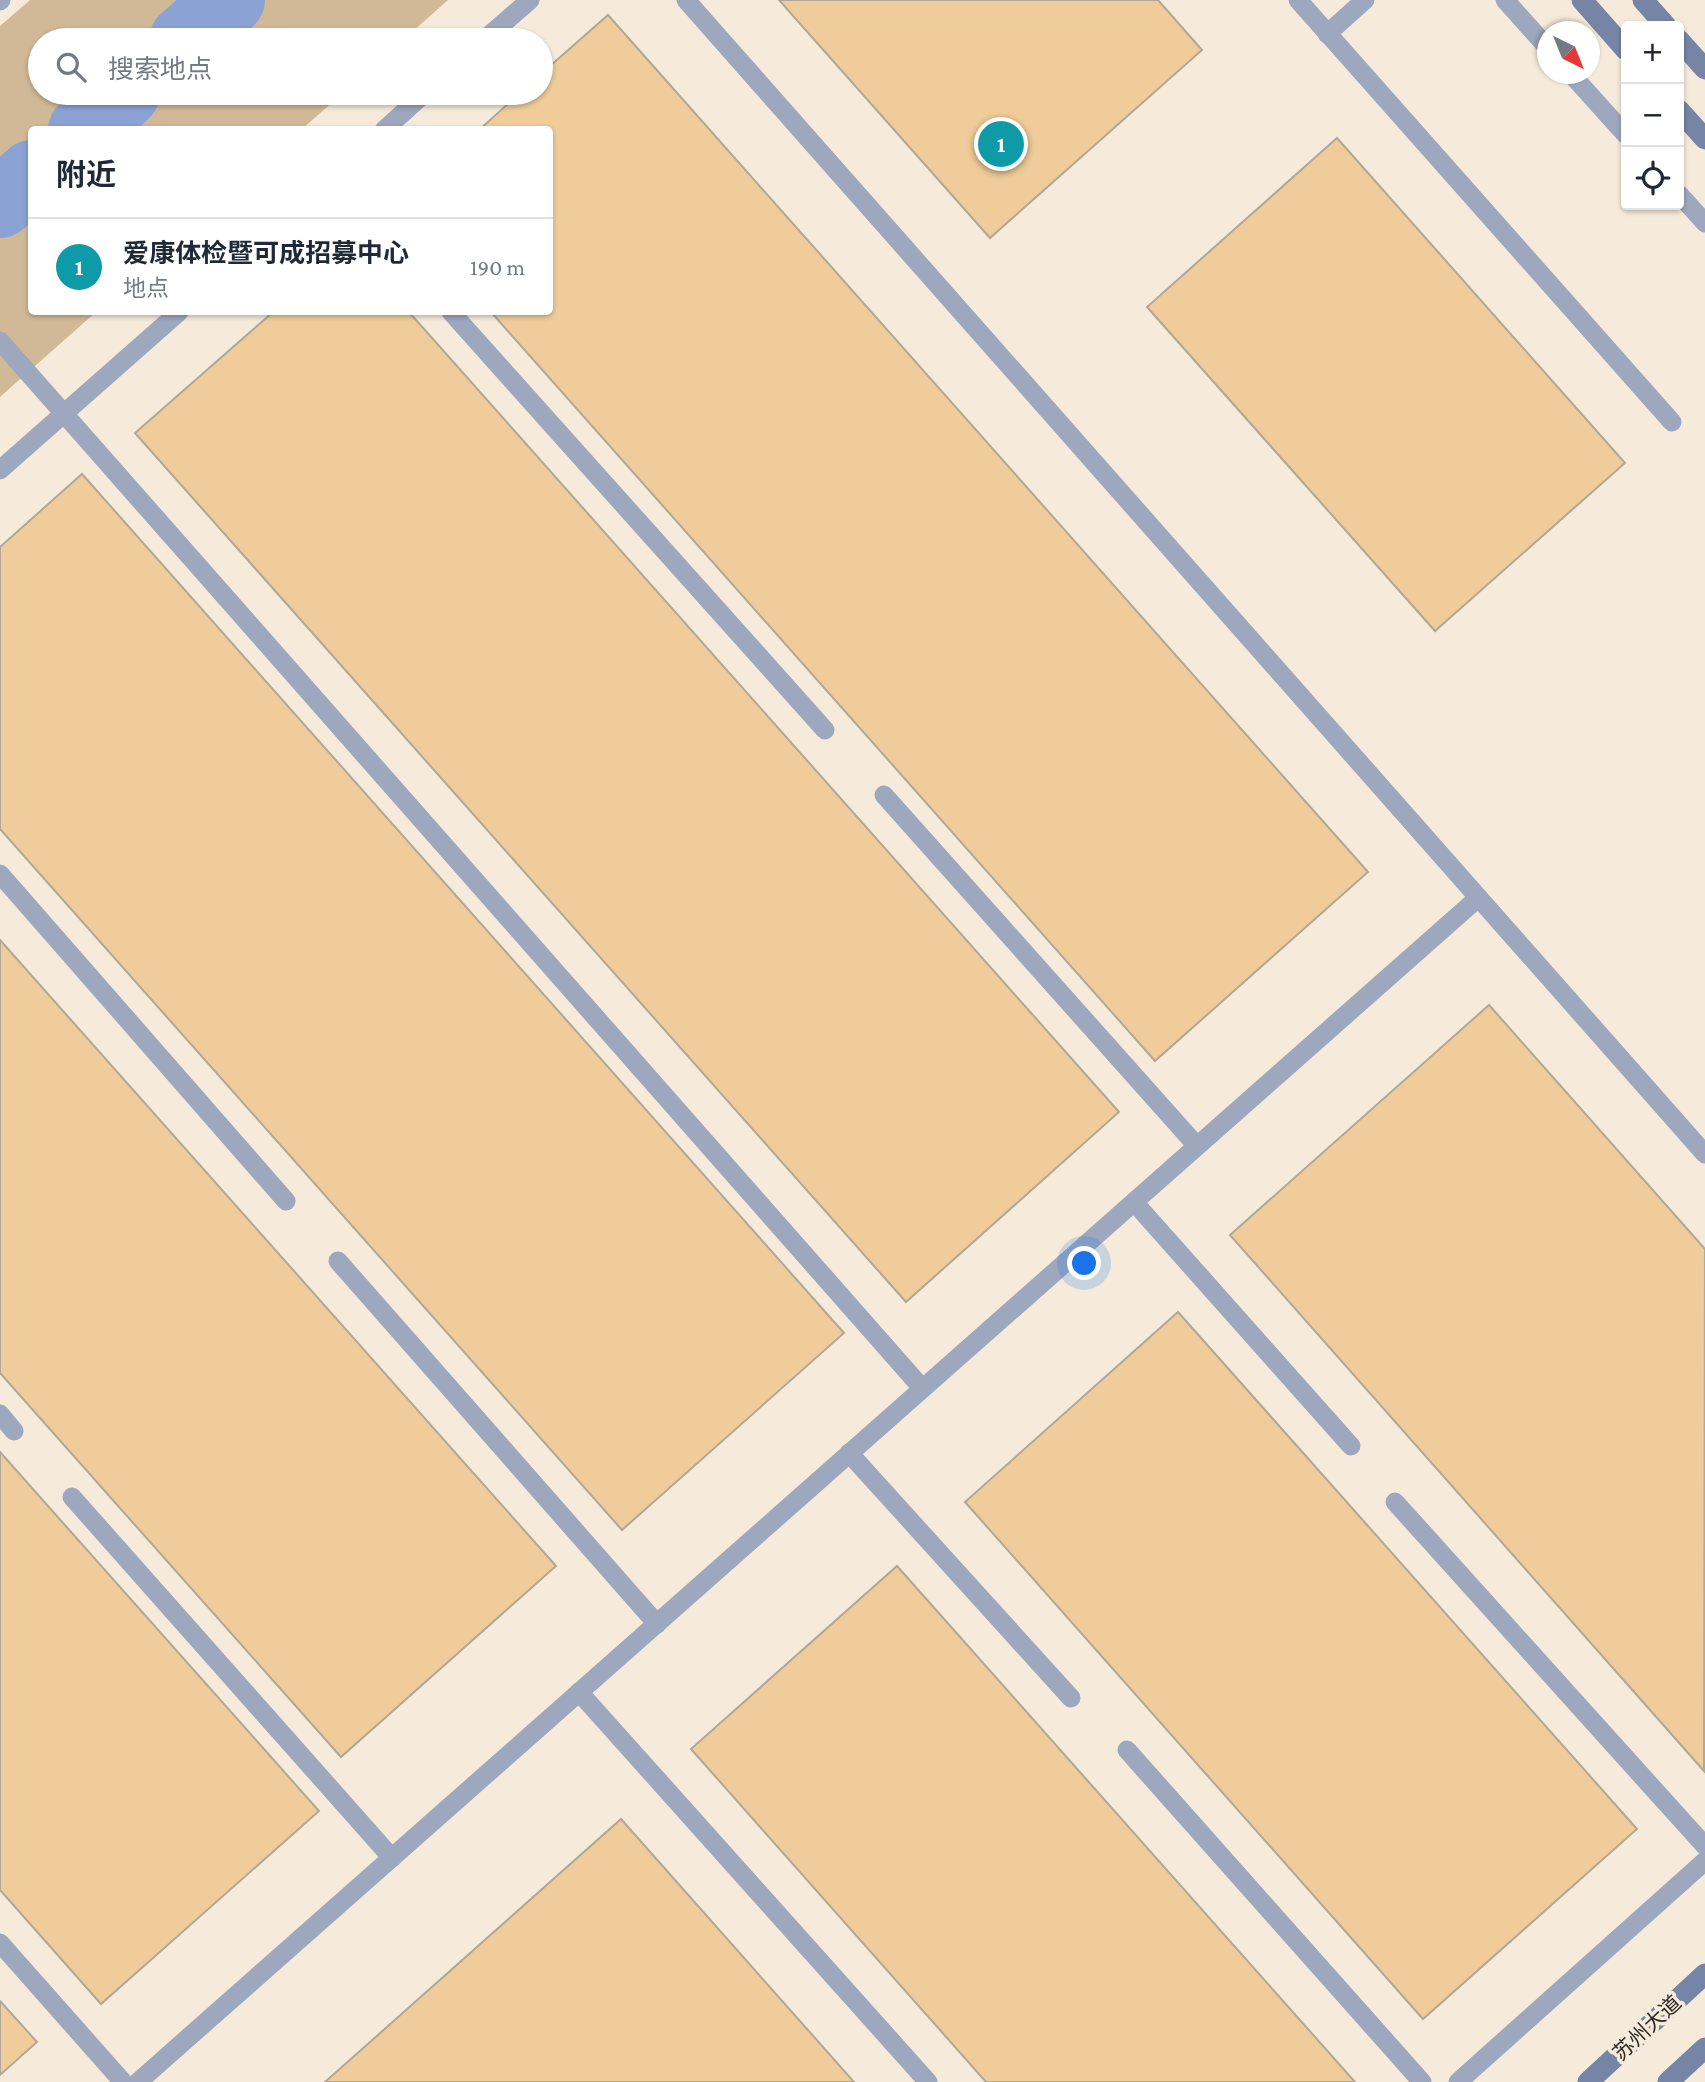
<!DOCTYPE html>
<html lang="zh">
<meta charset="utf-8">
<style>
:root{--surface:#fff;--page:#f2f2f3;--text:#1f2937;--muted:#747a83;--line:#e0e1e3;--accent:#111827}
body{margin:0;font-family:"Crimson Pro","Noto Sans SC",serif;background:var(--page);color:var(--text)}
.controls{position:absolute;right:21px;top:21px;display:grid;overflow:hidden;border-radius:7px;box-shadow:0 2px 5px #0004}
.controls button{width:63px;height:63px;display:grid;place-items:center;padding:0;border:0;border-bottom:2px solid var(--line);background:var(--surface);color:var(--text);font:35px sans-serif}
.compass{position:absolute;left:1537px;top:21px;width:63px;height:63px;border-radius:50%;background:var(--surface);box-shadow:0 2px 5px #0004;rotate:137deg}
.you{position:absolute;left:1085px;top:1264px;width:24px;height:24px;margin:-18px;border:5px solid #fff;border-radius:50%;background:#1a73e8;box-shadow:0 0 0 10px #1a73e833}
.badge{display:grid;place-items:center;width:46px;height:46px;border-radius:50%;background:var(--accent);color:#fff;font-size:23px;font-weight:700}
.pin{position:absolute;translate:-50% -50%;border:4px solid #fff;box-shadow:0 2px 7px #0006}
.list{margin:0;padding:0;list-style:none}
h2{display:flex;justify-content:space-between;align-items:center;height:91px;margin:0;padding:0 28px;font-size:30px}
h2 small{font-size:23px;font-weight:400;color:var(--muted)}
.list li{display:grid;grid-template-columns:46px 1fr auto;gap:21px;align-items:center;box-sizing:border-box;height:98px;padding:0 28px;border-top:2px solid var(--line)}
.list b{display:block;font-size:26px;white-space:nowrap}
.list p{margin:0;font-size:23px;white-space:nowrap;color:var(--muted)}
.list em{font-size:23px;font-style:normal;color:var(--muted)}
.icon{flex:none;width:38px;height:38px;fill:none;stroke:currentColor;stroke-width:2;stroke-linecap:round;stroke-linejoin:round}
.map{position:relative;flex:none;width:1705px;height:2082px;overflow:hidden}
.search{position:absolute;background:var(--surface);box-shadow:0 2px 5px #0004;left:28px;top:28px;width:525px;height:77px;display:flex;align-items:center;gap:18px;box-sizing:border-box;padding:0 24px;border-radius:38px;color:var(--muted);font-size:26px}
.panel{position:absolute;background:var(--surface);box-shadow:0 2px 5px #0004;left:28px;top:126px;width:525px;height:189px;border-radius:7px}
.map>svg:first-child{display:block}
.green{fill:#d1b997}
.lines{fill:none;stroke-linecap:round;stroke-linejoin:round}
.river{stroke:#8ba2d4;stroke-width:70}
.building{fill:#efcc99;stroke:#b1a798;stroke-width:2}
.lane{stroke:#9da7be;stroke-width:19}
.secondary{stroke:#7685a6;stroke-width:21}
.labels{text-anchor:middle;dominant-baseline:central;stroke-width:7;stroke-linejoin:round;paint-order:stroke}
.street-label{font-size:21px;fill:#2d2923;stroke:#f6ebdb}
</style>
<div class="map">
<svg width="1705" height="2082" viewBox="0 0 1705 2082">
<rect width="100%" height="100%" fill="#f6ebdb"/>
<path class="green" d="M30,0H448L403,40H40V93H343L302,129L32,130V312H96L0,397V26Z"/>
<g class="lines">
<g class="river">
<path d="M184,40L230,0"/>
<path d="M83,130L125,93"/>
<path d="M0,203L32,175"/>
</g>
</g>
<g class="building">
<path d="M779,0H1158L1202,50L990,238Z"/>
<path d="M608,15L1368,872L1155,1061L491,312H550V130H479L520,93H541V74Z"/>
<path d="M1337,138L1625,463L1435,631L1147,307Z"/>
<path d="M273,312H409L1119,1112L906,1302L135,433Z"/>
<path d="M82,474L844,1333L622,1530L0,829V547Z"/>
<path d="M0,940L556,1566L341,1757L0,1373Z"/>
<path d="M1489,1005L1705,1249L1704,1771L1230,1235Z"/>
<path d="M1178,1312L1637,1829L1423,2019L965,1502Z"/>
<path d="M0,1452L319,1811L101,2004L0,1890Z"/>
<path d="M897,1566L1355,2082H986L691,1749Z"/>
<path d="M621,1819L854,2082H325Z"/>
<path d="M0,2001L37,2042L0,2075Z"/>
</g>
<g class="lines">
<g class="lane">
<path d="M686,0L1705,1154"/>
<path d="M1298,0L1672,422"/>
<path d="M1505,0L1548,48"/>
<path d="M0,1L1,0"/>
<path d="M1327,34L1365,0"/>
<path d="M484,40L530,0"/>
<path d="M1571,74L1626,135"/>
<path d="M384,130L425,93"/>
<path d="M1679,194L1705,223"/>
<path d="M451,312L825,730"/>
<path d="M0,341L922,1388"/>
<path d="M0,470L179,312"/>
<path d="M884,795L1197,1146"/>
<path d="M0,874L286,1201"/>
<path d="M1134,1202L1351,1446"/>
<path d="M338,1261L657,1624"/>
<path d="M0,1414L14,1431"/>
<path d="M849,1453L1071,1698"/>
<path d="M72,1497L392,1858"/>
<path d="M1395,1502L1705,1846"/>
<path d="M579,1692L928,2082"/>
<path d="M1127,1750L1422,2082"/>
<path d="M0,1943L123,2082"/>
<path d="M138,2082L1478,898"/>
<path d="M1458,2082L1705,1861"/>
</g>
<g class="secondary">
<path d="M1582,0L1626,50"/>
<path d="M1643,0L1666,26"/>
<path d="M1679,40L1705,69"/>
<path d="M1679,110L1705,139"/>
<path d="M1588,2082L1705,1974"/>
<path d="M1668,2082L1705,2048"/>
</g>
</g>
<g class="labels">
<g class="street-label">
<text transform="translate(1647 2028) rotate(-43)">苏州大道</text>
</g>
</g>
</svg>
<div class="controls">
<button>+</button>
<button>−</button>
<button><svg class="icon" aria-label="locate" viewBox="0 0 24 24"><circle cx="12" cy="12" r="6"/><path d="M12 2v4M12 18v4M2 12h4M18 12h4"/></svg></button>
</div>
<svg class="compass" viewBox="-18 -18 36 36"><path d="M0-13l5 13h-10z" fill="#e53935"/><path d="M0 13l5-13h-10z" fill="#747a83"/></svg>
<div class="you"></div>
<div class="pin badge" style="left:1001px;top:144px;background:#0f9aa8">1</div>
<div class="search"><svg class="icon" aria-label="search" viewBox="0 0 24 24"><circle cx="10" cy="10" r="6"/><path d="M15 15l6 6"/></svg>搜索地点</div>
<section class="panel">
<h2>附近<small></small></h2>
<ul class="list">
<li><span class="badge" style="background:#0f9aa8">1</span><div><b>爱康体检暨可成招募中心</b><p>地点</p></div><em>190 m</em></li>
</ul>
</section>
</div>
